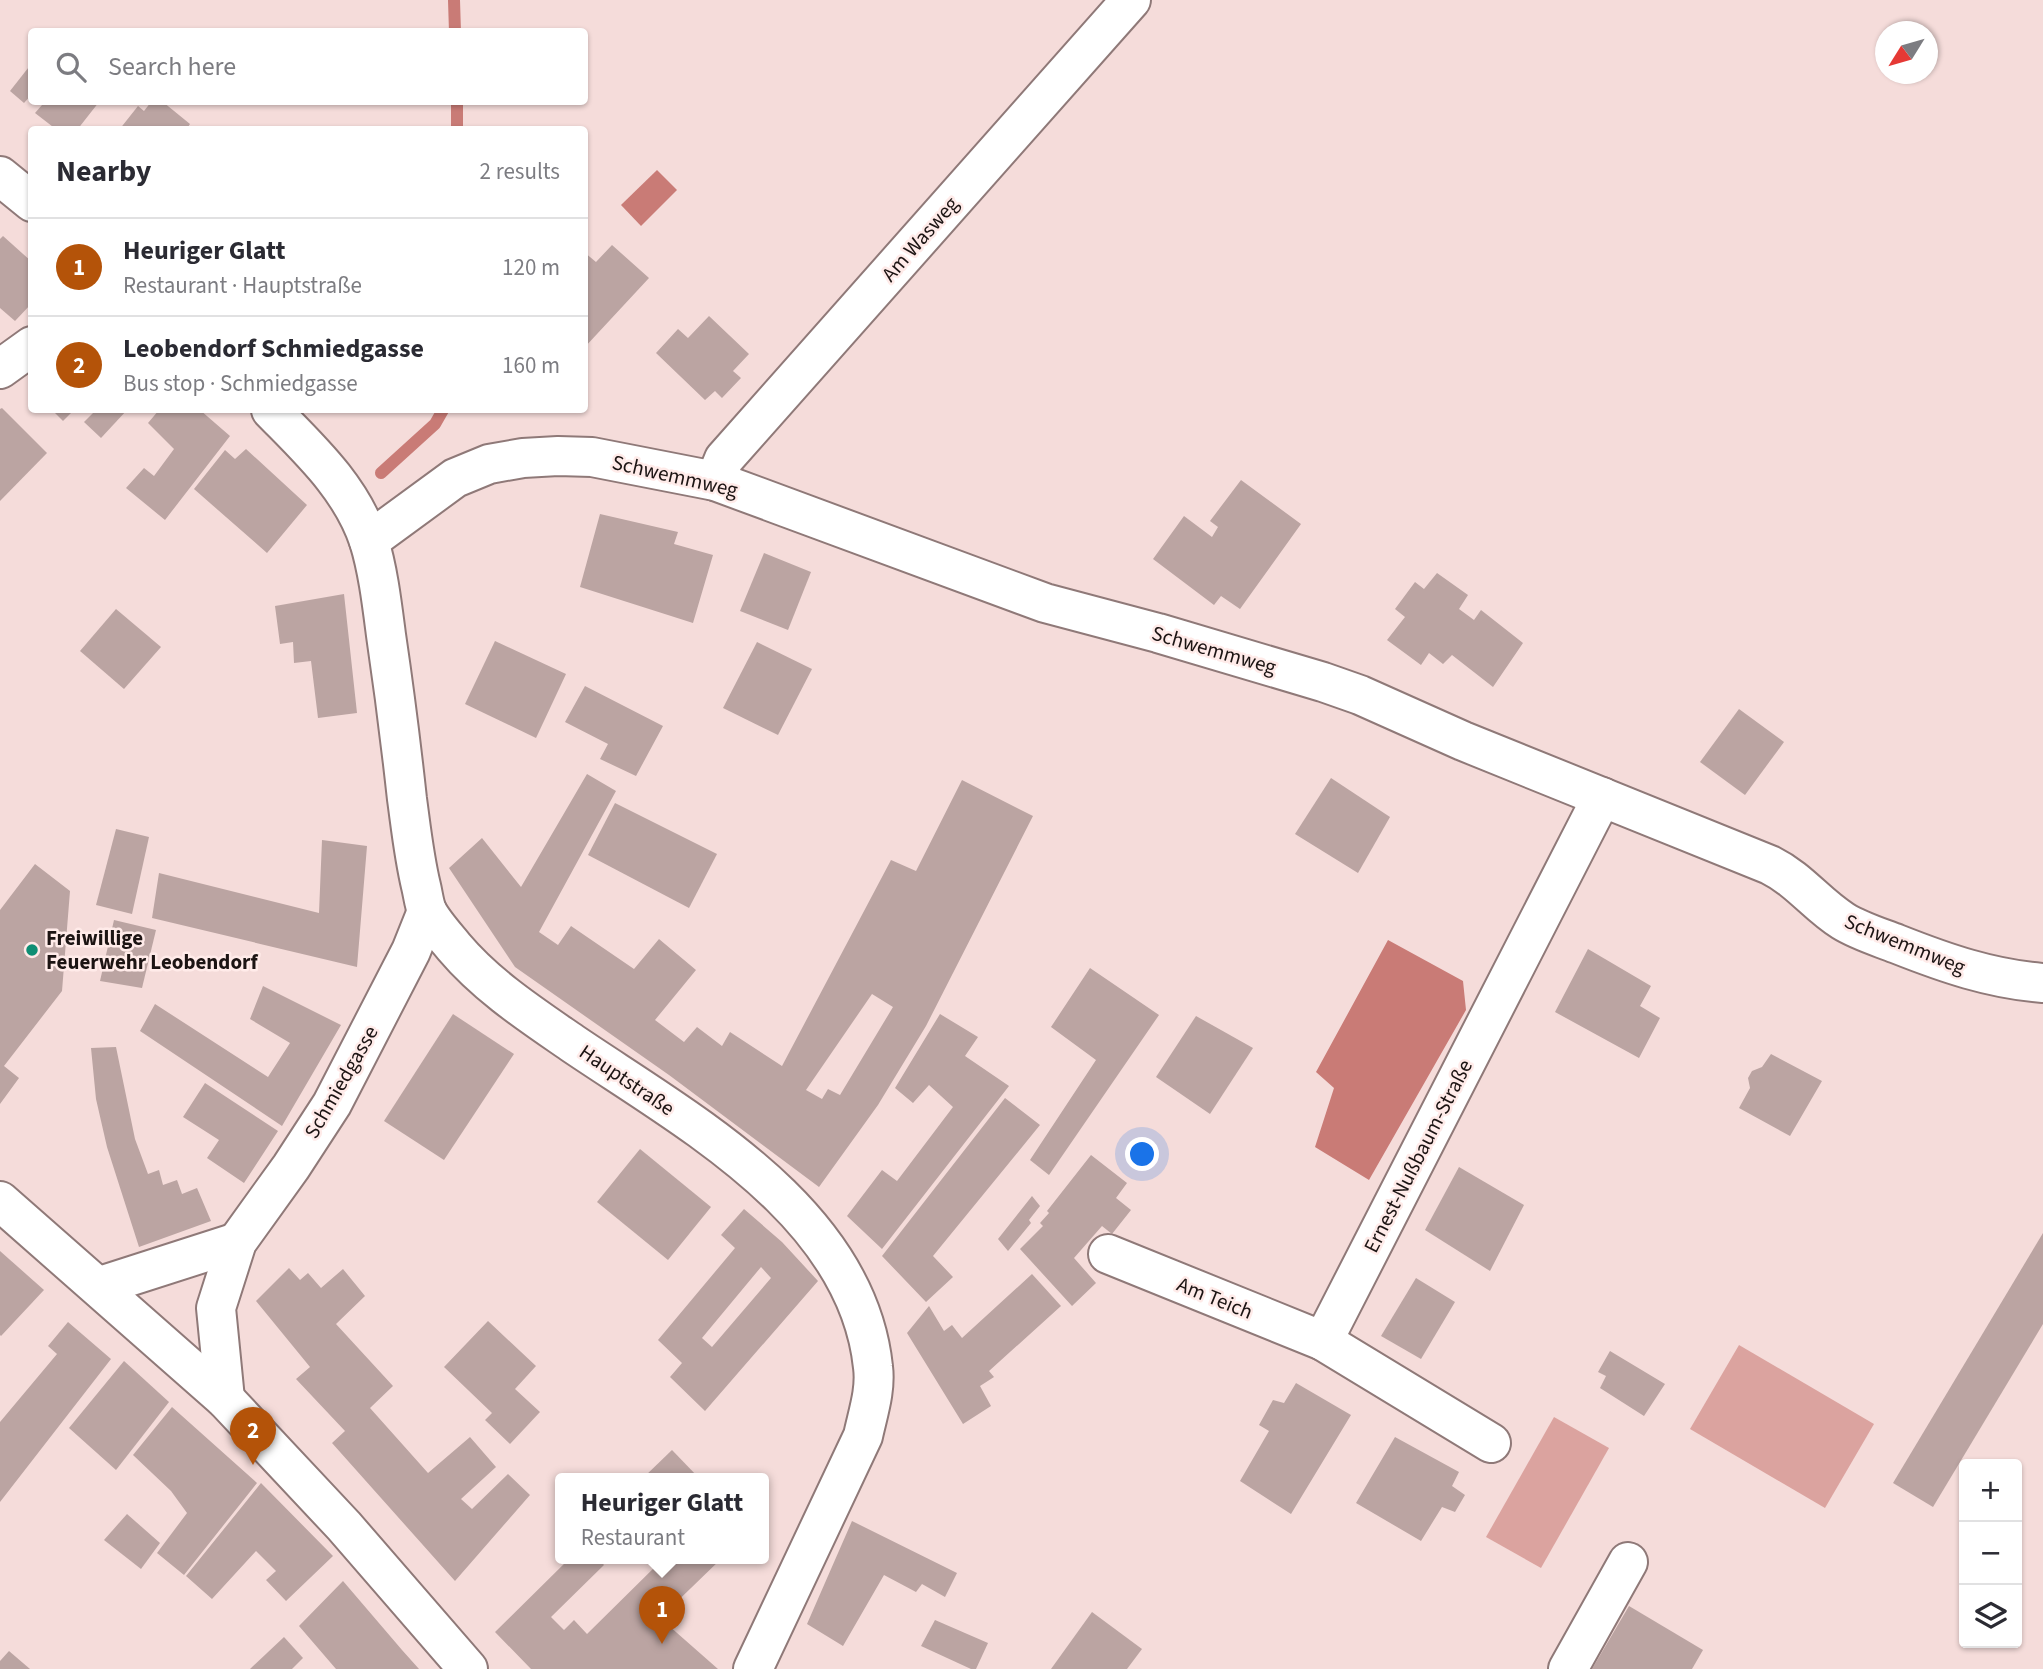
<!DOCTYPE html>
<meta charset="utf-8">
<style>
:root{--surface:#fff;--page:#f2f2f3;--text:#2b2b33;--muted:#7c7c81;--line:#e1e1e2;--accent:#b45309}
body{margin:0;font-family:"Source Sans 3",sans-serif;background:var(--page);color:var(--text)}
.controls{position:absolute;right:21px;bottom:21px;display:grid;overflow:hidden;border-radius:7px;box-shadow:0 2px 5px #0004}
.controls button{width:63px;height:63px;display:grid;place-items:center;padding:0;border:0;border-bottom:2px solid var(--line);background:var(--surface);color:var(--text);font:35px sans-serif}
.compass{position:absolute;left:1875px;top:21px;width:63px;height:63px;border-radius:50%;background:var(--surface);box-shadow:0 2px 5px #0004;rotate:233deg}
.you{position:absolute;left:1143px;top:1155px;width:24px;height:24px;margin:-18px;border:5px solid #fff;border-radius:50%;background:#1a73e8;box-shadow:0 0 0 10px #1a73e833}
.badge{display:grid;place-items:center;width:46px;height:46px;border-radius:50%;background:var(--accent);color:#fff;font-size:23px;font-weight:700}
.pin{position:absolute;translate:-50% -58px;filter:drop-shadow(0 2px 4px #0008)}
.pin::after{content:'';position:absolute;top:37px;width:24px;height:21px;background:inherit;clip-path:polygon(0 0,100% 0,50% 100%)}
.popup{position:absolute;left:555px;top:1473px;width:214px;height:91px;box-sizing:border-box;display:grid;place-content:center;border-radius:7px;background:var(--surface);filter:drop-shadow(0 2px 5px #0005);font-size:23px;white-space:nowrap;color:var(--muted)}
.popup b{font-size:26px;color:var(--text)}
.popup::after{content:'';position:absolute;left:50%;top:100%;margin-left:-14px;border:14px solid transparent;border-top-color:var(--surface)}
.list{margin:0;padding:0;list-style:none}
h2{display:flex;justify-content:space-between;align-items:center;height:91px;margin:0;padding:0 28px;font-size:30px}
h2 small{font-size:23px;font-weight:400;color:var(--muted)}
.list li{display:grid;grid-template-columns:46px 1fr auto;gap:21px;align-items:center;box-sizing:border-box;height:98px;padding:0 28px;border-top:2px solid var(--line)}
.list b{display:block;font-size:26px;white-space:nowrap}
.list p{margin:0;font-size:23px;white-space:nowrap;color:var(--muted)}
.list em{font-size:23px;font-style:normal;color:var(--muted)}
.icon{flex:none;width:38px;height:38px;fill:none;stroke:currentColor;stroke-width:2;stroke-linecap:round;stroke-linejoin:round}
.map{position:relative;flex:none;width:2043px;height:1669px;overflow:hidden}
.search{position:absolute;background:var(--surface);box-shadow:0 2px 5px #0004;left:28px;top:28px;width:560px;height:77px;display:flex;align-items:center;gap:18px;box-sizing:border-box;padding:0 24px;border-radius:7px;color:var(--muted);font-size:26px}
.panel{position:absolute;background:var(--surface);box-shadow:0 2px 5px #0004;left:28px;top:126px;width:560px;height:287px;border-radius:7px}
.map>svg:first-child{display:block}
.green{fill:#dba39f}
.water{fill:#c97b76}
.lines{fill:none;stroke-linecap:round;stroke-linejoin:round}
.stream{stroke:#c97b76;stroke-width:12}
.building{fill:#bba4a2;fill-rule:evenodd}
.minor-casing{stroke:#8f7978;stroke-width:42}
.minor{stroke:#fff;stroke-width:38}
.poi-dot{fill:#0e8e74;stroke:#ffebe9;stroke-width:2.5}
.labels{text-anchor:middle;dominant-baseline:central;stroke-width:5;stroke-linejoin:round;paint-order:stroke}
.street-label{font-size:21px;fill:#1c1413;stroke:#ffebe9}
.poi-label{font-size:21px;font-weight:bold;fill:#1c1413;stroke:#ffebe9;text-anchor:start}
</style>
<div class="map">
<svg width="2043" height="1669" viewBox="0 0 2043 1669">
<rect width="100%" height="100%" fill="#f5dcda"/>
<g class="green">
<path d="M1739,1345L1874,1424L1825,1508L1690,1429Z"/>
<path d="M1554,1417L1609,1448L1541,1568L1486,1537Z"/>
</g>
<g class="water">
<path d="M657,170L677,190L641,226L621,205Z"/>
<path d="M1388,940L1463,981L1466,1010L1369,1180L1315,1147L1334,1088L1316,1072Z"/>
</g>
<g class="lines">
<g class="stream">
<path d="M454,0L455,32"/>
<path d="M457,102V130"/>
<path d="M381,473L435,424L443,410"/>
</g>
</g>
<g class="building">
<path d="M32,63V94L24,103L10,91Z"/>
<path d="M38,102H99L77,130H57L35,113L42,105Z"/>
<path d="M151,102H163L190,124L186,130H119L138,106L144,111Z"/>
<path d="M3,236L32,262V303L15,321L0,308V239Z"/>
<path d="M612,245L649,278L584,348V252L596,262Z"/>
<path d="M709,316L749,354L733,371L741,378L722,398L715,391L705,400L656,353L678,329L688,338Z"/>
<path d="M2,408L47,453L0,501V409Z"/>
<path d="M52,410H74L63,421Z"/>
<path d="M96,410H127L101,438L84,422Z"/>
<path d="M159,410H200L230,436L165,520L126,488L144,468L154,476L174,449L148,423Z"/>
<path d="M246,449L307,505L267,553L194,489L225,450L235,459Z"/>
<path d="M1241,480L1301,524L1240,609L1221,596L1214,605L1153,559L1184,516L1212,537L1218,527L1210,521Z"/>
<path d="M600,514L678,532L674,544L713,555L693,623L580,587Z"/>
<path d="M764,553L811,572L788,630L740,611Z"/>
<path d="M1437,573L1468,595L1459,609L1474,620L1481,610L1523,643L1493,687L1452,655L1443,664L1429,653L1421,665L1387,640L1405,617L1395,609L1415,582L1424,589Z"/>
<path d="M344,594L357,713L318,718L311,661L294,663L293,642L280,644L275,606Z"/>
<path d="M116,609L161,647L124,689L80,651Z"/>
<path d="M495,641L566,674L536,738L465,704Z"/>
<path d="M757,642L812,669L778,735L723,708Z"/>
<path d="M585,686L663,726L636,776L600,759L608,744L565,722Z"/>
<path d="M1739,709L1784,742L1745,795L1700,762Z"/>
<path d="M587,774L616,791L539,932L558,945L571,926L634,969L659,939L696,970L655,1020L684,1042L697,1027L722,1046L730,1032L782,1066L891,860L916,871L962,780L1033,816L926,1026L878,1105L819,1187L669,1075L515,967L449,868L482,838L521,887ZM872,994L893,1007L840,1095L828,1089L822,1099L806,1090Z"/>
<path d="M1331,778L1390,817L1358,873L1295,834Z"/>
<path d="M615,803L717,854L689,908L588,855Z"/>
<path d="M116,829L149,837L132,914L96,905Z"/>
<path d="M322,840L367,846L357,967L152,918L159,873L319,913Z"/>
<path d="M35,864L70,891L62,991L4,1066L19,1078L0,1104V910Z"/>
<path d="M114,920L156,930L142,988L100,981Z"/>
<path d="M1588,949L1651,986L1640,1006L1660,1018L1639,1058L1555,1012Z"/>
<path d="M1090,968L1159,1015L1049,1175L1030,1160L1096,1060L1051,1027Z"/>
<path d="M263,986L341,1025L282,1126L140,1031L155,1004L268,1077L290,1043L250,1019Z"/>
<path d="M453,1014L514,1054L444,1160L384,1121Z"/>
<path d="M940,1014L978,1037L965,1056L1009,1086L882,1249L847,1216L882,1170L897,1181L953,1107L929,1085L913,1103L895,1088Z"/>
<path d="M1196,1016L1253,1048L1210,1114L1156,1077Z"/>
<path d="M116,1047L135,1139L148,1174L159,1170L163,1185L177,1180L182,1194L197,1188L211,1221L139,1247L107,1147L96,1099L91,1048Z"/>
<path d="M1771,1054L1822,1081L1790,1136L1739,1108L1750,1088L1748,1078L1752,1071L1762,1067Z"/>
<path d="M205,1083L278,1131L244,1183L207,1158L219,1140L183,1117Z"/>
<path d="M1005,1098L1040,1125L933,1256L953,1277L926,1302L882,1256Z"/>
<path d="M640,1149L711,1207L668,1260L597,1202Z"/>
<path d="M1091,1155L1127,1183L1116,1198L1131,1210L1112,1234L1102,1226L1074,1258L1096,1283L1072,1306L1020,1249L1043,1226L1040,1223L1049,1213L1047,1211Z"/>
<path d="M1459,1167L1524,1205L1490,1271L1425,1230Z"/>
<path d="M1032,1196L1040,1206L1029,1220L1031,1223L1008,1251L998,1239Z"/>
<path d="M744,1209L782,1242L818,1281L705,1411L670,1377L682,1363L658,1340L735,1248L721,1235ZM761,1267L771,1278L712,1347L702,1338Z"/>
<path d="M2043,1233V1324L1933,1507L1893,1483Z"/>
<path d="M0,1251L44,1290L1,1336L0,1335Z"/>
<path d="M289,1268L300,1280L308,1273L321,1288L343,1269L365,1296L336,1324L393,1386L370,1408L428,1473L470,1437L496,1467L461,1499L472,1509L508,1474L530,1495L455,1581L332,1443L345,1431L296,1379L310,1367L256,1301Z"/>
<path d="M1032,1274L1061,1306L989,1371L994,1377L980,1386L991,1406L963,1424L907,1333L929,1306L944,1331L952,1325L962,1338Z"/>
<path d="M1416,1278L1455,1302L1421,1359L1381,1336Z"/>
<path d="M488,1321L536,1366L515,1389L540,1412L510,1444L485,1420L492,1413L444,1367Z"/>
<path d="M68,1322L111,1359L0,1502V1422L57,1354L48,1346Z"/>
<path d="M1610,1351L1665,1384L1644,1416L1600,1388L1606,1376L1598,1372Z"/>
<path d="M124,1361L169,1402L116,1470L69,1428Z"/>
<path d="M1296,1383L1351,1415L1291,1514L1240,1481L1269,1431L1259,1425L1273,1400L1284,1403Z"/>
<path d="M172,1407L257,1483L184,1575L157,1553L187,1513L171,1491L133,1455Z"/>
<path d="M1395,1437L1459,1472L1452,1486L1465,1495L1455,1512L1442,1507L1421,1541L1356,1503Z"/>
<path d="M672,1450L699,1478H643Z"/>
<path d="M261,1483L333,1556L286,1601L266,1580L276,1571L256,1551L212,1599L186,1576Z"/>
<path d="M127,1514L160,1543L141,1569L104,1540Z"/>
<path d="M852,1521L957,1573L945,1597L922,1584L916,1592L884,1575L843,1646L807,1624Z"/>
<path d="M570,1558H598L604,1565L551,1617L564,1630L574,1620L587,1634L664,1558H722L660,1618L718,1669H531L495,1632Z"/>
<path d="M343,1581L402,1650L419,1669H336L299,1626Z"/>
<path d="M1629,1606L1703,1650L1692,1669H1592Z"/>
<path d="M1092,1612L1142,1649L1127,1669H1051Z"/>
<path d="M935,1620L988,1643L976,1669H971L921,1646Z"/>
<path d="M284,1637L303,1658L292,1669H250Z"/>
<path d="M9,1651L30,1669H0V1661Z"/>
</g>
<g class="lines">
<g class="minor-casing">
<g id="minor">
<path d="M0,176L32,202"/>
<path d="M0,369L32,346"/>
<path d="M271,410C309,449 351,487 369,541C378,570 382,604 386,635C394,689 401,744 407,799C411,828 414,857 421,886C423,894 424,904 427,911C433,923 445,936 454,947C487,986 530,1014 572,1043C687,1121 857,1212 873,1367C876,1390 868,1413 863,1436L753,1669"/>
<path d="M715,481L724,459L1131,0"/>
<path d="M369,541L455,478L489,464L523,458L558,456L592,457L715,481L1045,603L1158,633L1323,682L1360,695L1463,741L1770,865C1800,880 1816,904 1843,921C1859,931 1879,937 1897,944C1945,963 1991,979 2043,983"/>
<path d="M0,1201L225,1399L344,1526L468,1669"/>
<path d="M1108,1254L1323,1341"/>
<path d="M100,1286L237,1242"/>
<path d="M225,1399L216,1308L237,1242L291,1167L332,1104L411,951L427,911"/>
<path d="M1491,1443L1323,1341L1602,797"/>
<path d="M1568,1669L1628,1562"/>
</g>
</g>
<use href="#minor" class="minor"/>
</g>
<circle class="poi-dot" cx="32" cy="950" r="7"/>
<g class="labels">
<g class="street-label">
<text transform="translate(920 239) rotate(-49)">Am Wasweg</text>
<text transform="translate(675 476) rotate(13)">Schwemmweg</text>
<text transform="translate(1214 650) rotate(16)">Schwemmweg</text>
<text transform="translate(1905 944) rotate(22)">Schwemmweg</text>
<text transform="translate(627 1080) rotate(34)">Hauptstraße</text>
<text transform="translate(341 1082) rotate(-60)">Schmiedgasse</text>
<text transform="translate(1418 1156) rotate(-63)">Ernest-Nußbaum-Straße</text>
<text transform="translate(1215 1298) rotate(22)">Am Teich</text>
</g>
<g class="poi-label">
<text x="46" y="938">Freiwillige<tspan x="46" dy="24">Feuerwehr Leobendorf</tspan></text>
</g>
</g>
</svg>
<div class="controls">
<button>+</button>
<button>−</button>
<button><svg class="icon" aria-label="layers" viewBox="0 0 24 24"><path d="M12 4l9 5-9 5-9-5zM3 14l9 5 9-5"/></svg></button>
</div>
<svg class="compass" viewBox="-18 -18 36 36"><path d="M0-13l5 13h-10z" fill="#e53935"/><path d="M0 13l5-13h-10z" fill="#7c7c81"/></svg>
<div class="you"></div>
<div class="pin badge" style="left:662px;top:1644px">1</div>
<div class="popup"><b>Heuriger Glatt</b>Restaurant</div>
<div class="pin badge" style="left:253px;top:1465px">2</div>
<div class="search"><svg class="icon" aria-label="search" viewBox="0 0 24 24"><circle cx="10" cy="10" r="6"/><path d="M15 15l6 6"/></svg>Search here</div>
<section class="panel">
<h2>Nearby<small>2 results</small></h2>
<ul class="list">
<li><span class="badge">1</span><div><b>Heuriger Glatt</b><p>Restaurant · Hauptstraße</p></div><em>120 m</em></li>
<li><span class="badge">2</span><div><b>Leobendorf Schmiedgasse</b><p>Bus stop · Schmiedgasse</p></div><em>160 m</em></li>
</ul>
</section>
</div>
